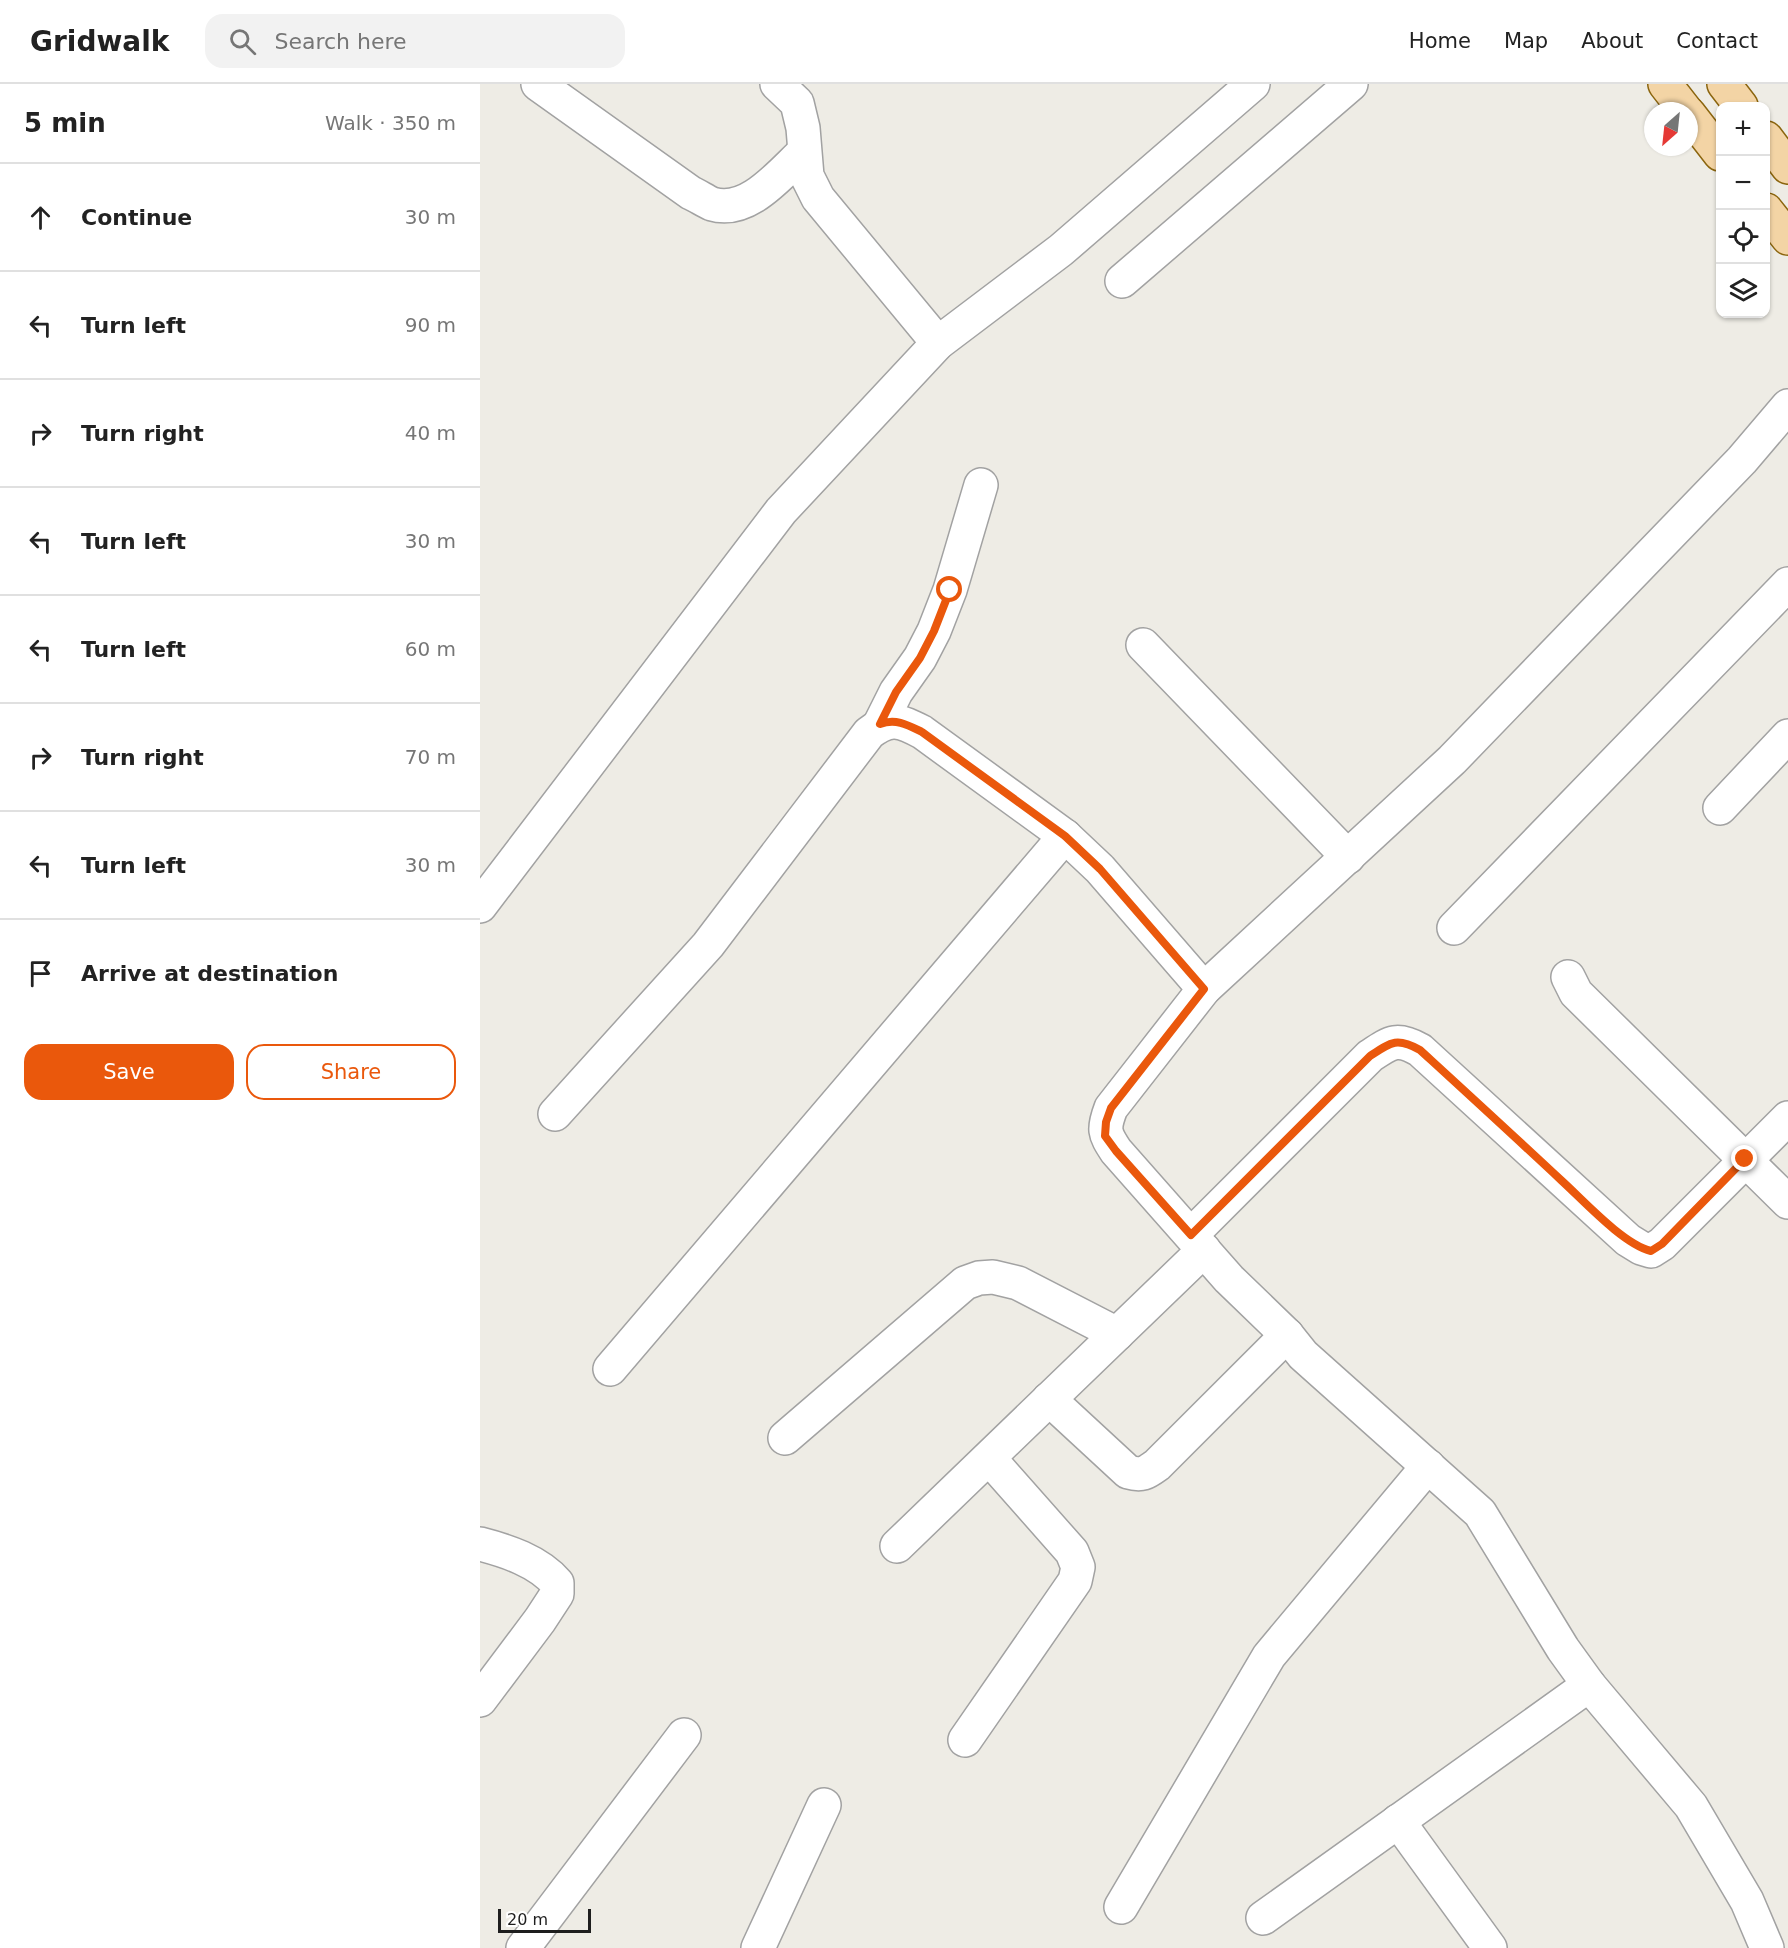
<!DOCTYPE html>
<meta charset="utf-8">
<style>
:root{--surface:#fff;--page:#f2f2f2;--text:#222;--muted:#767676;--line:#e0e0e0;--accent:#ea580c}
body{margin:0;font-family:"DejaVu Sans",sans-serif;background:var(--page);color:var(--text)}
.controls{position:absolute;right:18px;top:18px;display:grid;overflow:hidden;border-radius:12px;box-shadow:0 2px 4px #0004}
.controls button{width:54px;height:54px;display:grid;place-items:center;padding:0;border:0;border-bottom:2px solid var(--line);background:var(--surface);color:var(--text);font:30px sans-serif}
.compass{position:absolute;left:1164px;top:18px;width:54px;height:54px;border-radius:50%;background:var(--surface);box-shadow:0 2px 4px #0004;rotate:207deg}
.scale{position:absolute;left:18px;bottom:15px;width:93px;box-sizing:border-box;padding-left:6px;border:3px solid #1e1e1e;border-top:0;font-size:16px;line-height:21px;white-space:nowrap;color:#1e1e1e;-webkit-text-stroke:4px #fff;paint-order:stroke}
.stop{position:absolute;width:18px;height:18px;margin:-14px;border:4px solid #ea580c;border-radius:50%;background:#fff}
.stop.end{background:#ea580c;border-color:#fff;box-shadow:0 2px 6px #0008}
.list{margin:0;padding:0;list-style:none}
h2{display:flex;justify-content:space-between;align-items:center;height:78px;margin:0;padding:0 24px;font-size:26px}
h2 small{font-size:20px;font-weight:400;color:var(--muted)}
.list li{display:grid;grid-template-columns:39px 1fr auto;gap:18px;align-items:center;box-sizing:border-box;height:108px;padding:0 24px;border-top:2px solid var(--line)}
.list b{display:block;font-size:22px;white-space:nowrap}
.list em{font-size:20px;font-style:normal;color:var(--muted)}
.actions{display:flex;gap:12px;padding:18px 24px}
.actions a{flex:1;padding:14px 0;border:2px solid var(--accent);border-radius:18px;text-align:center;font-size:21px;color:var(--accent)}
.actions .main{background:var(--accent);color:#fff}
.icon{flex:none;width:33px;height:33px;fill:none;stroke:currentColor;stroke-width:2;stroke-linecap:round;stroke-linejoin:round}
.map{position:relative;flex:none;width:1308px;height:1864px;overflow:hidden}
header{display:flex;align-items:center;gap:36px;box-sizing:border-box;height:84px;padding:0 30px;background:var(--surface);border-bottom:2px solid var(--line)}
header strong{font-size:28px}
nav{display:flex;gap:33px;margin-inline-start:auto;font-size:21px}
.search{width:420px;height:54px;background:var(--page);display:flex;align-items:center;gap:15px;box-sizing:border-box;padding:0 21px;border-radius:18px;color:var(--muted);font-size:22px}
main{display:flex}
aside{flex:1;background:var(--surface)}
.map>svg:first-child{display:block}
.lines{fill:none;stroke-linecap:round;stroke-linejoin:round}
.minor-casing{stroke:#a2a2a2;stroke-width:36}
.major-casing{stroke:#8b650e;stroke-width:36}
.minor{stroke:#fff;stroke-width:33}
.major{stroke:#f3d4a5;stroke-width:33}
.route{stroke:#ea580c;stroke-width:8}
</style>
<header>
<strong>Gridwalk</strong>
<div class="search"><svg class="icon" aria-label="search" viewBox="0 0 24 24"><circle cx="10" cy="10" r="6"/><path d="M15 15l6 6"/></svg>Search here</div>
<nav><a>Home</a><a>Map</a><a>About</a><a>Contact</a></nav>
</header>
<main>
<aside>
<h2>5 min<small>Walk · 350 m</small></h2>
<ul class="list">
<li><svg class="icon" aria-label="ahead" viewBox="0 0 24 24"><path d="M12 20V5M6 11l6-6 6 6"/></svg><div><b>Continue</b></div><em>30 m</em></li>
<li><svg class="icon" aria-label="left" viewBox="0 0 24 24"><path d="M17 20v-9H6M10 6l-5 5 5 5"/></svg><div><b>Turn left</b></div><em>90 m</em></li>
<li><svg class="icon" aria-label="right" viewBox="0 0 24 24"><path d="M7 20v-9h11M14 6l5 5-5 5"/></svg><div><b>Turn right</b></div><em>40 m</em></li>
<li><svg class="icon" aria-label="left" viewBox="0 0 24 24"><path d="M17 20v-9H6M10 6l-5 5 5 5"/></svg><div><b>Turn left</b></div><em>30 m</em></li>
<li><svg class="icon" aria-label="left" viewBox="0 0 24 24"><path d="M17 20v-9H6M10 6l-5 5 5 5"/></svg><div><b>Turn left</b></div><em>60 m</em></li>
<li><svg class="icon" aria-label="right" viewBox="0 0 24 24"><path d="M7 20v-9h11M14 6l5 5-5 5"/></svg><div><b>Turn right</b></div><em>70 m</em></li>
<li><svg class="icon" aria-label="left" viewBox="0 0 24 24"><path d="M17 20v-9H6M10 6l-5 5 5 5"/></svg><div><b>Turn left</b></div><em>30 m</em></li>
<li><svg class="icon" aria-label="arrive" viewBox="0 0 24 24"><path d="M6 21V4h12l-3 4 3 4H6"/></svg><div><b>Arrive at destination</b></div></li>
</ul>
<div class="actions"><a class="main">Save</a><a>Share</a></div>
</aside>
<div class="map">
<svg width="1308" height="1864" viewBox="0 0 1308 1864">
<rect width="100%" height="100%" fill="#eeece5"/>
<g class="lines">
<g class="minor-casing">
<g id="minor">
<path d="M58,0L211,109C218,112 225,117 232,120C268,131 300,90 324,68"/>
<path d="M297,0L317,19L323,44L327,92L338,114L458,259"/>
<path d="M642,197L871,0"/>
<path d="M663,561L868,773"/>
<path d="M400,640L416,608L440,574L454,547L470,506L501,401"/>
<path d="M1240,724L1308,652"/>
<path d="M0,822L301,427L458,259L581,166L773,0"/>
<path d="M974,844L1308,500"/>
<path d="M1088,893L1096,909L1308,1118"/>
<path d="M75,1030L228,861L389,649C410,633 419,636 442,648L585,752L620,785L724,905"/>
<path d="M711,1151L890,972C911,958 917,953 940,966L1148,1156L1161,1164L1171,1167L1182,1160L1308,1034"/>
<path d="M130,1285L585,752"/>
<path d="M569,1315L648,1388C662,1392 666,1389 677,1381L807,1251"/>
<path d="M305,1354L485,1199L499,1194L513,1193L538,1199L637,1250"/>
<path d="M0,1460C27,1467 58,1477 77,1499V1510L60,1536L0,1616"/>
<path d="M417,1462L724,1166"/>
<path d="M485,1656L595,1497L598,1483L592,1468L509,1374"/>
<path d="M918,1737L1010,1864"/>
<path d="M641,1823L789,1572L948,1382"/>
<path d="M783,1834L1109,1601"/>
<path d="M43,1864L204,1651"/>
<path d="M278,1864L344,1721"/>
<path d="M1287,1864L1267,1817L1211,1722L1109,1601L1083,1565L1000,1429L823,1271L807,1251L749,1195L636,1067C624,1049 623,1045 631,1024L724,905L972,676L1262,376L1308,322"/>
</g>
</g>
<g class="major-casing">
<g id="major">
<path d="M1185,0L1206,27"/>
<path d="M1244,0L1261,22"/>
<path d="M1209,30L1240,70"/>
<path d="M1286,54L1308,83"/>
<path d="M1286,126L1308,154"/>
</g>
</g>
<use href="#minor" class="minor"/>
<use href="#major" class="major"/>
</g>
<g class="lines">
<path class="route" d="M470,506L454,547L440,574L416,608L400,640C416,634 428,641 442,648L585,752L620,785L724,905L631,1024L626,1038L625,1052L636,1067L711,1151L890,972C911,958 917,953 940,966C988,1010 1035,1053 1082,1097C1104,1117 1143,1160 1171,1167L1182,1160L1265,1075"/>
</g>
</svg>
<div class="controls">
<button>+</button>
<button>−</button>
<button><svg class="icon" aria-label="locate" viewBox="0 0 24 24"><circle cx="12" cy="12" r="6"/><path d="M12 2v4M12 18v4M2 12h4M18 12h4"/></svg></button>
<button><svg class="icon" aria-label="layers" viewBox="0 0 24 24"><path d="M12 4l9 5-9 5-9-5zM3 14l9 5 9-5"/></svg></button>
</div>
<svg class="compass" viewBox="-18 -18 36 36"><path d="M0-13l5 13h-10z" fill="#e53935"/><path d="M0 13l5-13h-10z" fill="#767676"/></svg>
<div class="scale">20 m</div>
<div class="stop" style="left:470px;top:506px"></div>
<div class="stop end" style="left:1265px;top:1075px"></div>
</div>
</main>
